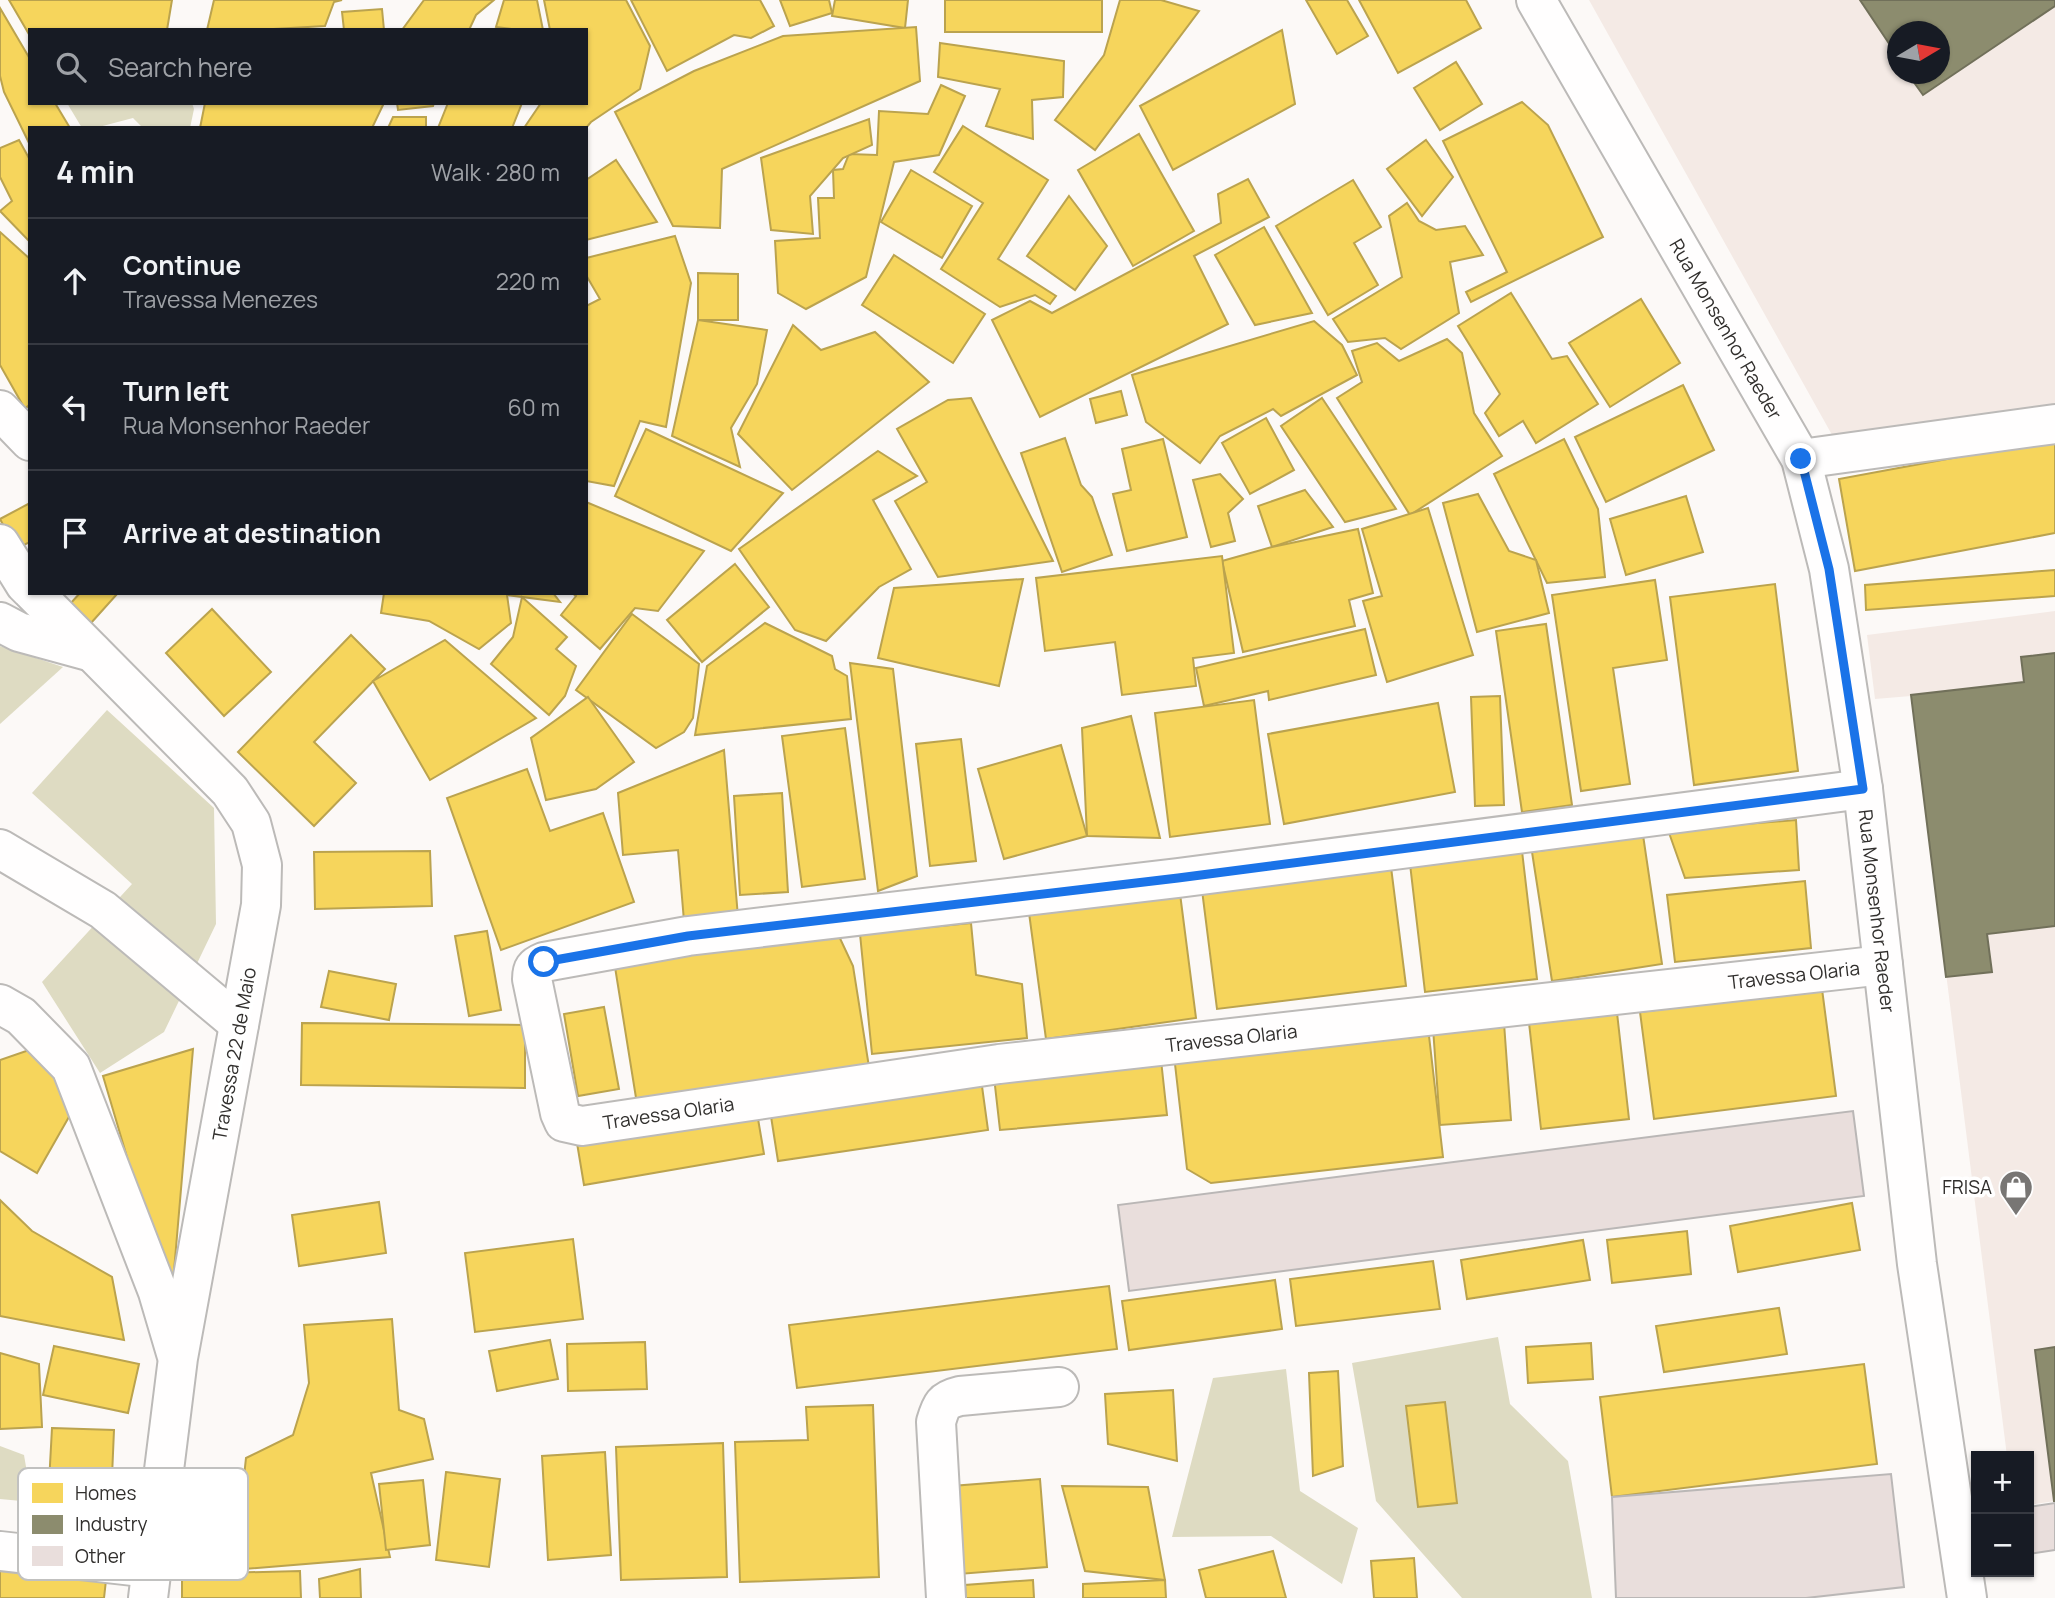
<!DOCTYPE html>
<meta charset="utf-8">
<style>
:root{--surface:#171b24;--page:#242831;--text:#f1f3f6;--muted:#9ea1a6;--line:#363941}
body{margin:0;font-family:Manrope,sans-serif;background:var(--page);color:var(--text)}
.controls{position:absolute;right:21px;bottom:21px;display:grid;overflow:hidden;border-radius:0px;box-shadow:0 2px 5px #0004}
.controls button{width:63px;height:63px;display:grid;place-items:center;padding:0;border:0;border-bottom:2px solid var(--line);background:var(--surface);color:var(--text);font:35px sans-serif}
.compass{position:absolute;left:1887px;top:21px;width:63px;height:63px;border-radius:50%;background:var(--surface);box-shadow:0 2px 5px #0004;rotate:80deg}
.stop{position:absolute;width:21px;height:21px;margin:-16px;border:5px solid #1a73e8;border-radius:50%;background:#fff}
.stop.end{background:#1a73e8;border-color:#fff;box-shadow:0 2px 7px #0008}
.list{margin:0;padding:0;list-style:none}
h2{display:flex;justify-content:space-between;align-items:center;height:91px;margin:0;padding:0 28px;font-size:30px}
h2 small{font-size:23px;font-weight:400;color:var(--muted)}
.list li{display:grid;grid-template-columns:46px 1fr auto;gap:21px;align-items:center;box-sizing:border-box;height:126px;padding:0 28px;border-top:2px solid var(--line)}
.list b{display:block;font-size:26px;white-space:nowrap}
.list p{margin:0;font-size:23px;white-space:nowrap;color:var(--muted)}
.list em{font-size:23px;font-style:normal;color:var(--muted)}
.icon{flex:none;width:38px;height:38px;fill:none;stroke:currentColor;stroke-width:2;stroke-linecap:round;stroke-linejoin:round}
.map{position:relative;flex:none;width:2055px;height:1598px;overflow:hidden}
.search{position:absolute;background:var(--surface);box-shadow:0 2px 5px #0004;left:28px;top:28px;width:560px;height:77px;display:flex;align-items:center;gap:18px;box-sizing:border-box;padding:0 24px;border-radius:0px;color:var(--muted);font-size:26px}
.panel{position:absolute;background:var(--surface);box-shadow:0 2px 5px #0004;left:28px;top:126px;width:560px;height:469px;border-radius:0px}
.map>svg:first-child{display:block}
.built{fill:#f4eae5;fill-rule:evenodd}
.forest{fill:#dedbc2}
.homes{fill:#f6d55c;stroke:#bba34e;stroke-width:2}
.industry{fill:#8c8c6e;stroke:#71705a;stroke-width:2}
.building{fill:#e9dedc;stroke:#bab7b6;stroke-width:2}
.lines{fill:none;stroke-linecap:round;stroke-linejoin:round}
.minor-casing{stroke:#bcbab8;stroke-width:42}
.minor{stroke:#fffefe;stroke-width:38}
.route{stroke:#1a73e8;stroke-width:9}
.labels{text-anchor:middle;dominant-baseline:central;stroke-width:7;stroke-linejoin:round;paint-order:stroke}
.street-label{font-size:19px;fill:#312f2d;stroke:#fff}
.poi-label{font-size:19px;fill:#312f2d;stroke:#fff;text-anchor:end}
.key{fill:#fff;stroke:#c1c1c0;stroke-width:2}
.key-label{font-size:19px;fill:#312f2d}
</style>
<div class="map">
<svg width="2055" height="1598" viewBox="0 0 2055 1598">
<rect width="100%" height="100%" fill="#fcf9f7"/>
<g class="built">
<path d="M1589,0H2055V411L1836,442ZM1898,32H1940V74H1898Z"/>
<path d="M2055,611V1501L2029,1505V1456H2007L1911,696L1875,699L1867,635Z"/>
</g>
<g class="forest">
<path d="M67,103H192L194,109L190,128H143L133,118L95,128H82Z"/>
<path d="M0,646L63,667L0,724Z"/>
<path d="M107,710L214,808L216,924L164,1032L100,1073L42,982L132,884L32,793Z"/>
<path d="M1498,1337L1510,1404L1568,1461L1592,1598H1462L1376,1501L1352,1363Z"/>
<path d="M1286,1369L1300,1491L1358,1528L1342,1584L1271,1536L1172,1537L1213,1378Z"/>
<path d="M0,1446L24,1455L32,1502L0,1499Z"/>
</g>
<g class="homes">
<path d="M9,0H172L167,30H30V36Z"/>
<path d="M214,0H342L334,2L325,26L256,30H207Z"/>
<path d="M424,0H494L476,15L469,30H402Z"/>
<path d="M504,0H537L543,30H519L496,27Z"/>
<path d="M544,0H626L650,46L640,89L591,122L586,128H524L541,103H586V30H550Z"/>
<path d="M631,0H760L774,26L751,38L734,35L667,71Z"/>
<path d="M780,0H829L832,13L790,26Z"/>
<path d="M835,0H908L905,28L832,16Z"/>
<rect x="945" y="0" width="157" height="32"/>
<path d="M1120,0H1161L1199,11L1095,150L1055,120L1104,55Z"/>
<path d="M1306,0H1347L1368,36L1337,54Z"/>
<path d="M1359,0H1466L1481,28L1398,73Z"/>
<path d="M0,8L30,59V103H55L70,128H30V145L4,92L0,76Z"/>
<path d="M382,9L384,30H344L342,12Z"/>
<path d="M916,27L920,81L722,169L720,228L673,226L615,112L694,71L783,36Z"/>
<path d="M1282,30L1295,104L1173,170L1140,106Z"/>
<path d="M940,43L1064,61L1063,97L1032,100L1033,139L986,126L1000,89L938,77Z"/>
<path d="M1456,62L1482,104L1440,130L1414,88Z"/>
<path d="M941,85L965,96L939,155L894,162L866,277L806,309L778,293L775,241L820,238L818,198H834L833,170L843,169L849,154L877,155L879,111L928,114Z"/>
<path d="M1522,102L1548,125L1603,237L1471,302L1466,292L1507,272L1443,141Z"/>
<path d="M205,103H384L372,128H200Z"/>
<path d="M397,103H434L433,106L398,110Z"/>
<path d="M448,103H522L512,128H438Z"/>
<path d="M393,117H426V128H388Z"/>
<path d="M869,119L872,145L843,158L810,196L813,234L771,230L761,158Z"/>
<path d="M963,126L1048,180L998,259L1056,296L1050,304L1035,295L1000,307L941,269L983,203L934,172Z"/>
<path d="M1139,134L1194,231L1133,266L1078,170Z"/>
<path d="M19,140L30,160V242L0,211L12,201L0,177V148Z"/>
<path d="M1426,140L1453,177L1422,216L1387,169Z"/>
<path d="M616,160L657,222L586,240V180Z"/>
<path d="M911,170L972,206L942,258L881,222Z"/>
<path d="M1248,179L1269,217L1194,256L1228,324L1040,417L992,320L1030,301L1052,313L1221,223L1218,194Z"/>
<path d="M1353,180L1381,227L1354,243L1378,285L1328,315L1276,226Z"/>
<path d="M1069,196L1107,246L1075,290L1027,256Z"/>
<path d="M1407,203L1419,221L1436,230L1465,226L1483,255L1450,262L1459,313L1401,349L1385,338L1348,342L1333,319L1402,277L1389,216Z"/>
<path d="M1264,227L1312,313L1255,325L1215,255Z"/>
<path d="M0,232L30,259V404L25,409L0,365Z"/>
<path d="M675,236L691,283L666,427L640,421L614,486L586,481V306L600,299L586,275V258Z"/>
<path d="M894,255L985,314L953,363L862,305Z"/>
<path d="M698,273L738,274V320H698Z"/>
<path d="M1511,293L1552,359L1567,356L1598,404L1536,443L1523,421L1499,436L1485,413L1500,394L1458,326Z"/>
<path d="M1641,299L1680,363L1610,407L1569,343Z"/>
<path d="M698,320L767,330L757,384L731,428L740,467L672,436Z"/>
<path d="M1314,321L1342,345L1357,375L1281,416L1273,409L1220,436L1200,463L1146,422L1132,375Z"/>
<path d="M793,325L821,350L875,332L929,382L792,490L738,434Z"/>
<path d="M1447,339L1462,353L1474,413L1502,456L1410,515L1337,398L1362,382L1352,351L1377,343L1399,361Z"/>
<path d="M1683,385L1714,450L1606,502L1575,437Z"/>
<path d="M1121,391L1127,415L1096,423L1090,399Z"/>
<path d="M971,398L1053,561L938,577L895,501L927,482L897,429L948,400Z"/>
<path d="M1322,398L1396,509L1345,522L1281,426Z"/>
<path d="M1266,418L1294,470L1250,494L1222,443Z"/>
<path d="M646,429L783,493L731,551L615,496Z"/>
<path d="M1065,438L1081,485L1092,497L1112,555L1062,572L1021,453Z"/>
<path d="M1163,439L1187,537L1127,551L1113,494L1131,490L1122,449Z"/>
<path d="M1564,439L1598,509L1605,577L1547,583L1494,474Z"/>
<path d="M2055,439V533L1855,571L1839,479Z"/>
<path d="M878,451L917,476L873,500L911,569L879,587L826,641L795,630L739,549Z"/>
<path d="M1220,474L1243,499L1228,513L1235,541L1211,547L1193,480Z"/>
<path d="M1305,490L1333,527L1272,547L1258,506Z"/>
<path d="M1478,494L1509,551L1536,560L1549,613L1477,632L1443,503Z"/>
<path d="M1686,496L1703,552L1626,575L1610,519Z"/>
<path d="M586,502L704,551L658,611L635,608L600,649L561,615L576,596L572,593H586Z"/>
<path d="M30,503V542L16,549L0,519Z"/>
<path d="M1428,508L1473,655L1387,682L1363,601L1382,596L1362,529Z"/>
<path d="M1358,529L1373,593L1349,600L1355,626L1243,652L1222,561L1272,547Z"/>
<path d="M1222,556L1234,653L1193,658L1196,686L1122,695L1115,642L1045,651L1036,578Z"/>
<path d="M735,564L769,607L702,662L667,620Z"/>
<path d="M2055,570V596L1866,610L1865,585Z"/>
<path d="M1023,579L999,686L878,658L894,588Z"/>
<path d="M1655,580L1667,660L1613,668L1630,784L1581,791L1552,595Z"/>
<path d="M1775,584L1798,771L1694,785L1670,597Z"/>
<path d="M80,593H118L91,623L70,604Z"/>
<path d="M384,593H553L560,602L507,595L511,623L479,649L429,621L381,613Z"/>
<path d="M522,597L567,637L556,649L576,666L565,696L549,715L491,664L513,637Z"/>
<path d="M212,609L271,672L224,716L166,653Z"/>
<path d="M632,614L699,664L693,718L684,732L656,748L576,690Z"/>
<path d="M765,623L832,656L835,669L847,676L851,719L695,735L707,666Z"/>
<path d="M1546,624L1572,805L1522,812L1496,631Z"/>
<path d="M1365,629L1376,675L1269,700L1268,691L1204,706L1196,668Z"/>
<path d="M351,635L385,669L314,742L356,783L314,826L238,752Z"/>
<path d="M445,640L536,718L430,780L373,681Z"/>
<path d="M850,663L893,669L917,876L878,891Z"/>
<path d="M1500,696L1504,805L1475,806L1471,697Z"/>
<path d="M588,697L634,762L596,789L546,800L531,738Z"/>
<path d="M1254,700L1270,824L1170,837L1155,713Z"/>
<path d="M1438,703L1455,792L1284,824L1268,734Z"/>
<path d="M1131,716L1160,838L1087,836L1082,728Z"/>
<path d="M845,728L865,879L802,887L782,736Z"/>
<path d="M961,739L976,861L930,866L916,744Z"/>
<path d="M1061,745L1087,836L1004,859L978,769Z"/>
<path d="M724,750L738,917L684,921L678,850L623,855L618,793Z"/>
<path d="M527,769L550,831L603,813L634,902L501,950L447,798Z"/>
<path d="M782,793L788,892L740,895L734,796Z"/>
<path d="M1796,820L1799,870L1685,878L1668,830Z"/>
<path d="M1643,835L1662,964L1552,981L1532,852Z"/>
<path d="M430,851L432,906L315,909L314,852Z"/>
<path d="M1522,851L1537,979L1425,992L1410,864Z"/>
<path d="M1390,859L1406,986L1217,1009L1201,882Z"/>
<path d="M1178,878L1196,1018L1046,1039L1027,898Z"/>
<path d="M1805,881L1811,948L1675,962L1667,895Z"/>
<path d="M971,923L976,975L1022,984L1027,1038L872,1054L860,934Z"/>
<path d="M487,931L501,1010L469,1016L455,936Z"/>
<path d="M837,932L853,966L869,1067L637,1104L615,967Z"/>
<path d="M329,971L396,984L389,1020L321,1007Z"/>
<path d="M1822,989L1836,1096L1654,1119L1640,1012Z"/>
<path d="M1616,1004L1629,1119L1541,1129L1528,1014Z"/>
<path d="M604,1007L619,1089L578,1096L564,1014Z"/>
<path d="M1426,1010L1443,1157L1211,1183L1187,1169L1172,1038Z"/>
<path d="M302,1023L525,1025V1088L301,1085Z"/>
<path d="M1504,1023L1511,1120L1440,1125L1433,1028Z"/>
<path d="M35,1048L74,1108L37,1173L0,1151V1060Z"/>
<path d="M193,1049L171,1306L103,1076Z"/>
<path d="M1161,1060L1167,1115L1000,1130L994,1077Z"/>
<path d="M981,1079L988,1130L778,1161L770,1110Z"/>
<path d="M756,1107L764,1154L584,1185L576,1137Z"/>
<path d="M0,1200L32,1231L112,1277L124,1340L0,1316Z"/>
<path d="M379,1202L386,1253L299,1266L292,1215Z"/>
<path d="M1852,1203L1860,1250L1738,1272L1730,1226Z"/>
<path d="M1687,1231L1691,1274L1612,1283L1607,1240Z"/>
<path d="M573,1239L583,1319L475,1332L465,1253Z"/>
<path d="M1583,1240L1590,1280L1467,1299L1461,1260Z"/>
<path d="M1433,1261L1440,1309L1296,1326L1290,1279Z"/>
<path d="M1275,1280L1282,1329L1129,1350L1122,1301Z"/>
<path d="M1109,1286L1117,1349L797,1388L789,1325Z"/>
<path d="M1779,1308L1787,1354L1664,1372L1656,1326Z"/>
<path d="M392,1319L399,1410L424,1419L433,1459L371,1473L390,1557L196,1573L168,1520L241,1504L246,1458L293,1435L309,1383L304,1325Z"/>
<path d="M550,1340L558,1379L497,1391L489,1351Z"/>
<path d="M645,1342L647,1389L568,1391L567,1344Z"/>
<path d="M1591,1343L1593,1379L1528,1383L1526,1347Z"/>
<path d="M54,1346L139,1364L128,1413L43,1395Z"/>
<path d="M0,1353L39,1364L42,1427L0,1429Z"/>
<path d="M1864,1364L1877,1464L1612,1497L1600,1397Z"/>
<path d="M1338,1371L1343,1466L1313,1476L1309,1373Z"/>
<path d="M1173,1390L1177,1461L1108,1444L1105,1394Z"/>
<path d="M1445,1402L1457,1503L1418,1507L1406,1406Z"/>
<path d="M873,1405L879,1577L740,1582L735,1442L808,1440L806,1407Z"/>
<path d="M52,1428L114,1430L110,1523L47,1520Z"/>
<path d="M723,1443L727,1577L621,1580L616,1447Z"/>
<path d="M605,1452L611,1555L548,1560L542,1456Z"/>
<path d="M446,1472L500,1479L489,1567L436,1560Z"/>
<path d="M1040,1479L1047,1567L959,1574L952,1486Z"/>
<path d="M423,1480L430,1545L386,1550L379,1484Z"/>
<path d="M1062,1486L1148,1487L1165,1580L1085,1571Z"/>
<path d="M1273,1551L1286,1598H1206L1199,1570Z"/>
<path d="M1414,1558L1417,1598H1374L1371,1561Z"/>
<path d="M0,1565L106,1580L104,1598H0Z"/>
<path d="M360,1569L361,1598H320L319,1579Z"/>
<path d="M300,1571L301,1598H182V1574Z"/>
<path d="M1033,1580L1034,1598H966L965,1585Z"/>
<path d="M1165,1580L1166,1598H1083V1584Z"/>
</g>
<g class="industry">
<path d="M1860,0H2055V6L1923,95L1908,74H1940V32H1898V57Z"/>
<path d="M2055,653V926L1987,934L1992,972L1946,977L1911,695L2024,682L2021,657Z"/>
<path d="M2055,1347V1501H2054L2035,1350Z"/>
</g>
<g class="building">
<path d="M1853,1111L1864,1196L1129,1291L1118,1205Z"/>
<path d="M1891,1474L1904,1587L1806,1598H1616L1612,1497Z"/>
<path d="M2055,1503V1550L2029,1554V1507Z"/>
</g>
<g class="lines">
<g class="minor-casing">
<g id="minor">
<path id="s1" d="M1536,0L1801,459L1829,569L1863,789L1917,1264L1967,1598"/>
<path d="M0,410L30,441"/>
<path d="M1801,459L2055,424"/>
<path d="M0,544L25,584L30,589"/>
<path d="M34,593L230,791L251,823L262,865L261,905L178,1358L148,1598"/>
<path d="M0,622L19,632L92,652"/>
<path id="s2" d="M1863,789L1178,878L688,936L544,962C534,966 532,969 532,979L560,1113L564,1122L582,1126L999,1064L1883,965"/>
<path d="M0,849L103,910L239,1024"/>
<path d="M0,1004L21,1016L71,1067L158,1292L176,1353"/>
<path d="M0,1551L151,1568"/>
<path d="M946,1598L936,1422C941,1405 943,1400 960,1396L1059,1387"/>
</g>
</g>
<use href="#minor" class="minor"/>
</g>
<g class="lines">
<path class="route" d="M544,962L688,936L1178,878L1863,789L1829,569L1801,459"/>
</g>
<defs>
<g id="shop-pin" transform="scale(1.75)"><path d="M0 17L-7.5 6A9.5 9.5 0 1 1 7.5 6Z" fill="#787674" stroke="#fff"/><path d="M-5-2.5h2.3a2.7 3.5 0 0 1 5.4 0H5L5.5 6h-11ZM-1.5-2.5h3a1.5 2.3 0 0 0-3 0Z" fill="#fff"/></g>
</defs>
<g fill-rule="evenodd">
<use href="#shop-pin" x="2016" y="1187"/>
</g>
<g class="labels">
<g class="street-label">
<text stroke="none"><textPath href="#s1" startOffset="380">Rua Monsenhor Raeder</textPath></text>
<text stroke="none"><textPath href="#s1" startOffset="989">Rua Monsenhor Raeder</textPath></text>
<text stroke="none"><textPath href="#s2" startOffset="2740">Travessa Olaria</textPath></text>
<text stroke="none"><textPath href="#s2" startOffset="2174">Travessa Olaria</textPath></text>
<text transform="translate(234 1054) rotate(-80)">Travessa 22 de Maio</text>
<text stroke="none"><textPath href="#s2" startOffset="1606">Travessa Olaria</textPath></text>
</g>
<g class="poi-label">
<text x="1992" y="1187">FRISA</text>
</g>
</g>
<rect x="18" y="1468" width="230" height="112" rx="10" class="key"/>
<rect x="32" y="1483" width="31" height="20" fill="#f6d55c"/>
<rect x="32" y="1515" width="31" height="19" fill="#8c8c6e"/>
<rect x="32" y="1546" width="31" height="20" fill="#e9dedc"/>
<g class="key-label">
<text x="75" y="1500">Homes</text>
<text x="75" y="1531">Industry</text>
<text x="75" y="1563">Other</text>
</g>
</svg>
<div class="controls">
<button>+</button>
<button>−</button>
</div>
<svg class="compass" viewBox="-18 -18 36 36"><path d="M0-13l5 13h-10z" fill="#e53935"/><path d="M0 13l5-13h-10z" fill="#9ea1a6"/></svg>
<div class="stop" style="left:544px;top:962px"></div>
<div class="stop end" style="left:1801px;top:459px"></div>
<div class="search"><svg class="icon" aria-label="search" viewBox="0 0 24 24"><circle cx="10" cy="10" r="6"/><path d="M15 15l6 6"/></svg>Search here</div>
<section class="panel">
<h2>4 min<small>Walk · 280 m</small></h2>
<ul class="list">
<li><svg class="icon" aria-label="ahead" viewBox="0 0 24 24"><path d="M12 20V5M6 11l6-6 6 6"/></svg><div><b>Continue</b><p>Travessa Menezes</p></div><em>220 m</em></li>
<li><svg class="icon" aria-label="left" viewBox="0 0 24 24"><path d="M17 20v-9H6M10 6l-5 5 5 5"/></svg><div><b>Turn left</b><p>Rua Monsenhor Raeder</p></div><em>60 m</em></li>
<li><svg class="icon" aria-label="arrive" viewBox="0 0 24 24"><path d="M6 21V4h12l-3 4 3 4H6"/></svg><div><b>Arrive at destination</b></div></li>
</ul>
</section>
</div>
